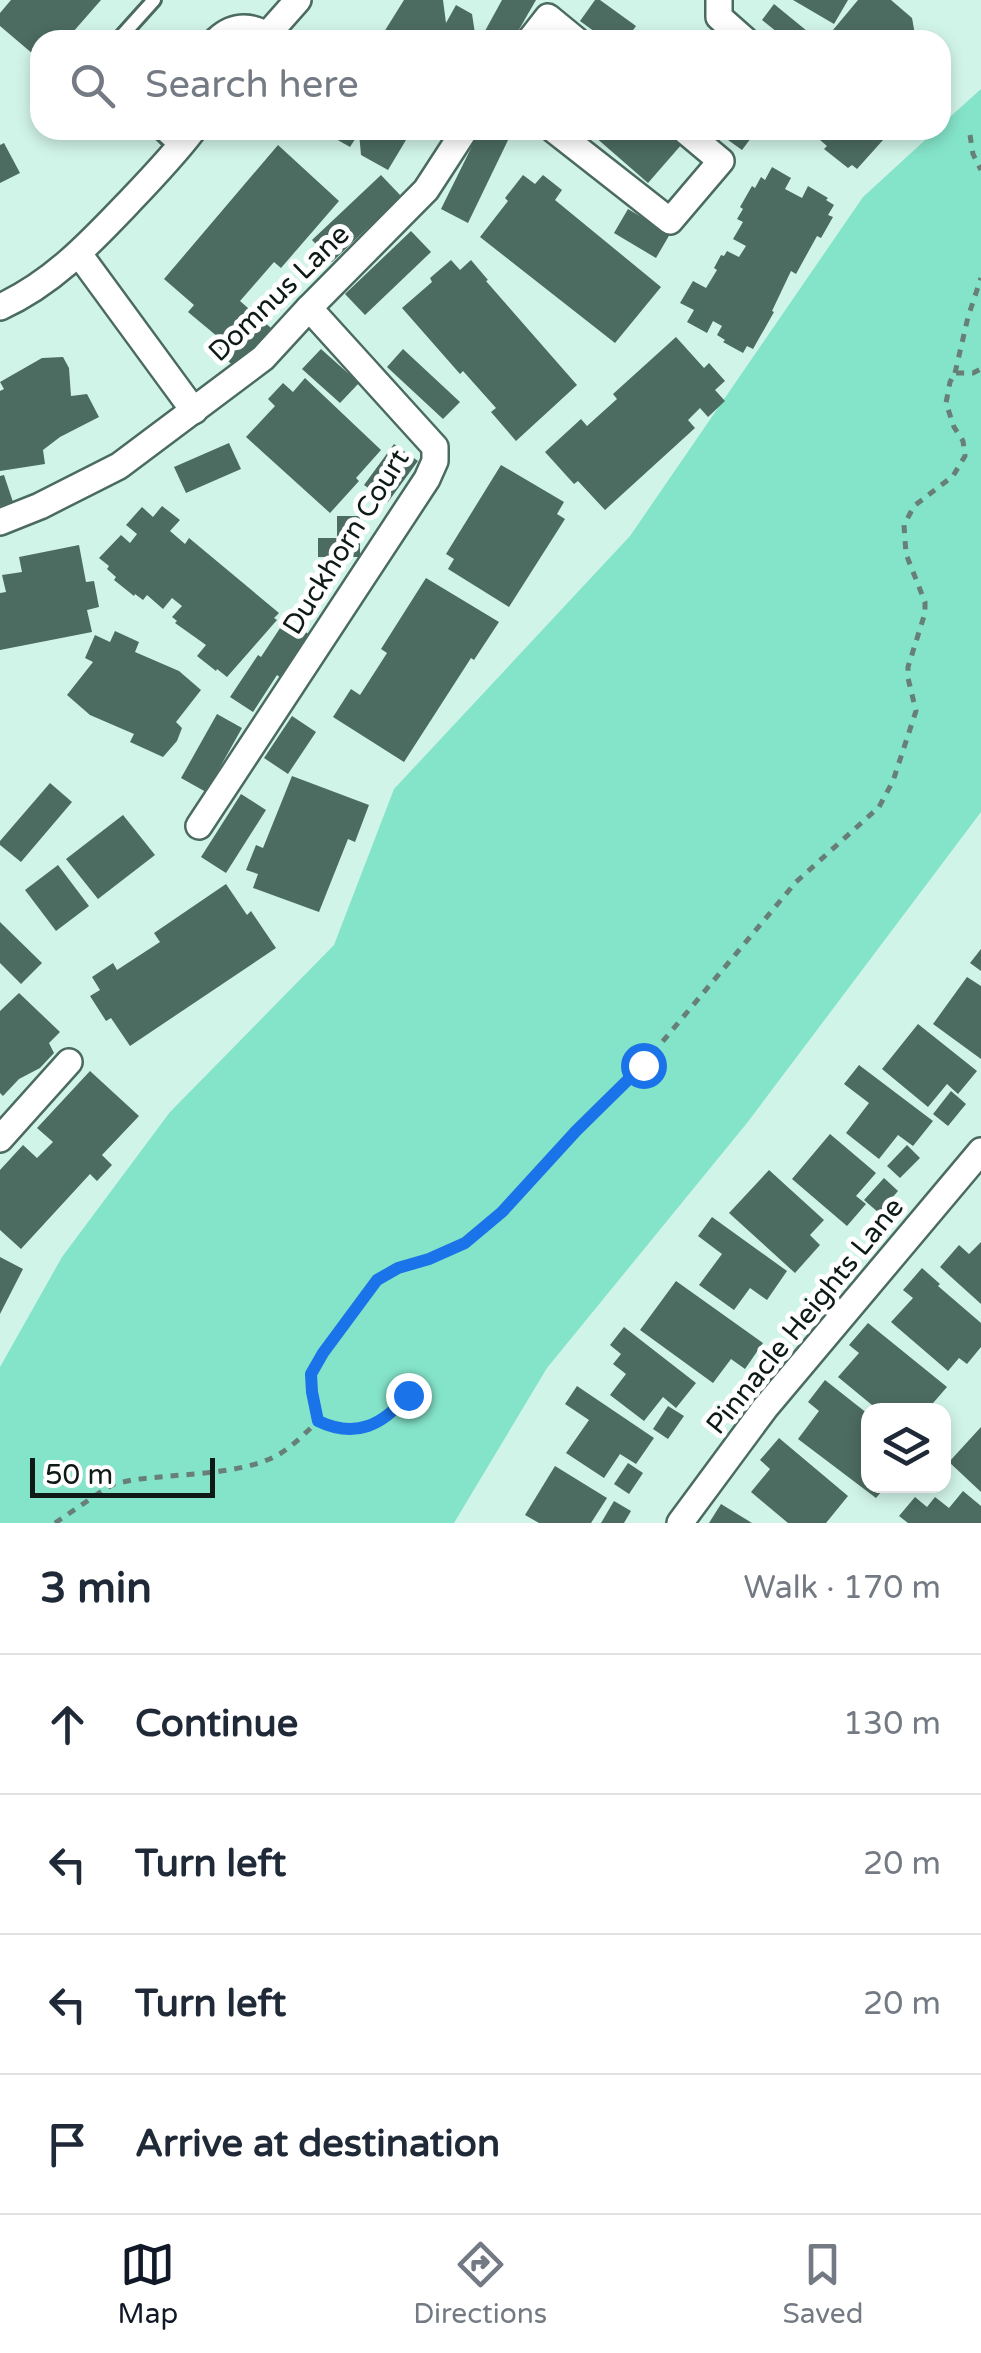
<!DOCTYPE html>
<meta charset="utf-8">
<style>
:root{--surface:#fff;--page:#f6f6f7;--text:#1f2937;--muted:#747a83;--line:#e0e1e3;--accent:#111827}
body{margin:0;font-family:"Varela Round",sans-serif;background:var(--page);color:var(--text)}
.controls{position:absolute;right:30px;bottom:30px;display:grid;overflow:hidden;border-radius:20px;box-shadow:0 5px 15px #0003}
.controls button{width:90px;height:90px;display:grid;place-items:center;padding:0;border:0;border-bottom:2px solid var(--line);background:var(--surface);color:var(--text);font:50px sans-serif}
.scale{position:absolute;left:30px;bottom:25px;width:185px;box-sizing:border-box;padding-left:10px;border:5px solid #0d1a16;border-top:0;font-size:28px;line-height:35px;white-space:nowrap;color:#0d1a16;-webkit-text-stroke:8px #fff;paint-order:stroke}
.stop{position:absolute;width:30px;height:30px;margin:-22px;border:8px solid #1a73e8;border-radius:50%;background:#fff}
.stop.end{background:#1a73e8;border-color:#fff;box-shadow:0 2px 10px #0008}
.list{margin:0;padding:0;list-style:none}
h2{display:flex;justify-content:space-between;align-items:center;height:130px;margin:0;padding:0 40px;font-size:42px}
h2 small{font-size:32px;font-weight:400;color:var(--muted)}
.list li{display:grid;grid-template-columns:65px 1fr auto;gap:30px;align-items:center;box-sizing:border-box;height:140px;padding:0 40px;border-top:2px solid var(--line)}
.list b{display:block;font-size:38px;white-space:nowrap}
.list em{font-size:32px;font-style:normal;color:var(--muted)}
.icon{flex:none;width:55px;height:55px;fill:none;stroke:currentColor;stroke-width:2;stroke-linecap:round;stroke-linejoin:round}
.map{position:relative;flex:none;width:981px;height:1523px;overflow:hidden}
.search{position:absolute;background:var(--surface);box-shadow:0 5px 15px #0003;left:30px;right:30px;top:30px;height:110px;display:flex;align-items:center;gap:25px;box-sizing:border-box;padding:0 35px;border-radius:30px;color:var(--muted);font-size:38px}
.sheet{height:690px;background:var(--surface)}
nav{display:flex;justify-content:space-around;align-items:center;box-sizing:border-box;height:140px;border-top:2px solid var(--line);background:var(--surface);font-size:28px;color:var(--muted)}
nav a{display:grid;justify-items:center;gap:5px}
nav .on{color:var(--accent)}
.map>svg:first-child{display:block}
.green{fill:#84e4c9}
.building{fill:#4c6b61}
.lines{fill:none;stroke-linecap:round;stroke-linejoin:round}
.service-casing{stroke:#4b6a60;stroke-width:18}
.minor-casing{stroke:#4b6a60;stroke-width:30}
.path{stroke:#687f78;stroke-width:5;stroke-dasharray:8 8;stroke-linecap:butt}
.service{stroke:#fff;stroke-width:12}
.minor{stroke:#fff;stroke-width:25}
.route{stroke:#1a73e8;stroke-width:12}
.labels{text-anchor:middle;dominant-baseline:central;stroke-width:10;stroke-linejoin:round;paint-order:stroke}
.street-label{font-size:28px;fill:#0d1a16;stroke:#fff}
</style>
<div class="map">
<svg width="981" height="1523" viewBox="0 0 981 1523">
<rect width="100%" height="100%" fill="#d1f4e9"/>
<path class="green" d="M981,89V812L747,1123L547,1368L454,1523H0V1367L62,1257L170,1112L334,945L394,789L630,536L863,197L936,130H941V125Z"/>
<g class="building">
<path d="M11,0H101L66,40H40V60L0,26V13Z"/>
<path d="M404,0H443L446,23L456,5L472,14L476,40H379Z"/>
<path d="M502,0H536L513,40H480Z"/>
<path d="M595,0H600L636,26L626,40H606L580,21Z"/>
<path d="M793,0H848L834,24Z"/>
<path d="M858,0H891L912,18L916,40H846L833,30Z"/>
<path d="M774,4L818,40H787L762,20Z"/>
<path d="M320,130H412L388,170L361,155L359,133L350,147Z"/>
<path d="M480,130H498L510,136L468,223L441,209Z"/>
<path d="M599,130H666L682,144L648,183L594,136Z"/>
<path d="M714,130H757L742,150Z"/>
<path d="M816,130H892L857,169L852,165L848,168L824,149L827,146L813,134Z"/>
<path d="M4,143L20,173L0,183V145Z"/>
<path d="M278,145L339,201L281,268L274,262L240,301L271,328L236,368L211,346L218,337L188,312L194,305L164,279Z"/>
<path d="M772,167L791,178L785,189L802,198L808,186L828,198L826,200L834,205L828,215L833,217L821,238L817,236L796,274L791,271L772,311L774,312L753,349L747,346L743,353L723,342L725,340L717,335L722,326L713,321L707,333L687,322L694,310L680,303L693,281L706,288L717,270L714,268L721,255L724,256L727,251L739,257L746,246L733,239L743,222L737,219L743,209L740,207L752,186L755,188L761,177L765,180Z"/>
<path d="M381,175L401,196L332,262L312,240Z"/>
<path d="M523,175L535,184L543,175L562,190L555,200L661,287L615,343L480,237L508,201L505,198Z"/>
<path d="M628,209L670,234L656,258L614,233Z"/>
<path d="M411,231L431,252L365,315L345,294Z"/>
<path d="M451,260L460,270L471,260L488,280L486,281L577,385L516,441L491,412L496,408L463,371L460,374L402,308L432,282L430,278Z"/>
<path d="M676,337L704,368L709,363L725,381L715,390L725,401L708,417L700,408L688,420L695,428L605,510L578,481L574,484L545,452L581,419L587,426L617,399L613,394Z"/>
<path d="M321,349L359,383L340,403L302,369Z"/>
<path d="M403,349L460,402L443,419L387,367Z"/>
<path d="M63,357L69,368L71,396L87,394L99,417L60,437L43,450L45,464L0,471V391L4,389L0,382L42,358Z"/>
<path d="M305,378L381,450L356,478L359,481L330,513L246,437L275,406L268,399L283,383L293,392Z"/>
<path d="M229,443L241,469L186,493L174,467Z"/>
<path d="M394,444L418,461L388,502L364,485Z"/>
<path d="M501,465L564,502L557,514L565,519L509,607L448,569L454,559L446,554Z"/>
<path d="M4,475L13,502L0,506V476Z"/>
<path d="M162,506L180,520L170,531L185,544L189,538L279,613L274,618L277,620L227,677L217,669L216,671L197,656L206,645L175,623L177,621L172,617L182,606L172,598L163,609L147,595L143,600L135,594L134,596L114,580L116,577L107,569L109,566L99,558L121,535L130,543L137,534L126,525L142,507L153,517Z"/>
<path d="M337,516H360V557H318V538H337Z"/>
<path d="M79,545L86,582L94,581L99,607L87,610L92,632L0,650V593L6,592L2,575L22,572L19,557Z"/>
<path d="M426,578L499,622L474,660L471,658L404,762L333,717L351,689L360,695L387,653L381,649Z"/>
<path d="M286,619L310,635L281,678L277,675L253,712L230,697L258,655L261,657Z"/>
<path d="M115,631L139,642L135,652L179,671L201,690L176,722L182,728L177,741L163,757L130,742L134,734L90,715L67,695L93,662L85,658L95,635L110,642Z"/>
<path d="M217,714L242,728L206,792L181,778Z"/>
<path d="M292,716L316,732L288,774L264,758Z"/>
<path d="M292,776L369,805L355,842L348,839L319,912L253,888L258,874L246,870L256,845L263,848Z"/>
<path d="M50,783L72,802L21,862L0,845V841Z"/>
<path d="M241,794L266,810L226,873L201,857Z"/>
<path d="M123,815L155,855L98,899L66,859Z"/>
<path d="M58,865L89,906L56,931L25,890Z"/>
<path d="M226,884L247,915L251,911L276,948L130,1046L111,1018L106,1021L90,996L100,990L92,977L113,963L117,970L160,942L154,933Z"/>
<path d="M0,922L42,963L21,984L0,963Z"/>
<path d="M981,949V971L970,963Z"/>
<path d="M967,977L981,986V1059L933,1024Z"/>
<path d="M19,993L60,1032L49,1043L54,1053L40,1068L19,1079L3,1096L0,1093V1011Z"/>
<path d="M918,1024L977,1071L958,1094L947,1084L928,1107L882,1069Z"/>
<path d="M859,1065L933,1121L913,1146L898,1135L879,1159L846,1133L869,1103L844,1084Z"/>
<path d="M90,1071L139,1116L102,1155L112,1165L97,1181L90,1174L21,1249L0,1230V1170L23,1145L37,1158L53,1142L37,1128Z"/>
<path d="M951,1091L966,1104L948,1126L933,1114Z"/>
<path d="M830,1134L876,1173L856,1196L866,1204L847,1226L792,1179Z"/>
<path d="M907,1145L920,1158L900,1178L887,1166Z"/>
<path d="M769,1170L824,1220L810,1235L820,1245L795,1273L729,1213Z"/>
<path d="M884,1178L898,1191L879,1213L864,1200Z"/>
<path d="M712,1217L787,1271L767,1300L750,1288L734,1310L699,1285L722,1254L698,1236Z"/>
<path d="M981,1242V1304L940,1267L959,1245L969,1254Z"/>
<path d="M0,1257L23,1269L0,1314Z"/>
<path d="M922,1268L940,1284L938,1286L981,1323V1347L967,1364L959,1358L948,1371L891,1322L913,1298L903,1290Z"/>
<path d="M676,1281L763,1343L745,1369L731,1359L713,1383L640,1330Z"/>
<path d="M868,1323L947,1387L927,1410H878L838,1377L859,1353L849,1345Z"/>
<path d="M624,1327L696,1383L676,1408L663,1397L644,1421L610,1395L626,1374L613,1364L621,1354L610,1345Z"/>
<path d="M825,1380L868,1414V1442L862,1450L868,1455V1486H886L876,1498L798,1439L819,1411L808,1402Z"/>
<path d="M577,1386L654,1438L636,1464L620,1454L604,1478L566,1453L589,1420L565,1404Z"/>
<path d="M668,1406L684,1416L668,1439L653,1429Z"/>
<path d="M981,1427V1492L949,1462Z"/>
<path d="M779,1438L848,1496L826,1523H788L751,1492L770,1469L760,1460Z"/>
<path d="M628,1463L643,1473L629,1494L614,1484Z"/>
<path d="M555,1466L607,1498L591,1523H539L525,1515Z"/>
<path d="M963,1491L981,1506V1523H908L899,1516L915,1497L927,1507L935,1497L949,1508Z"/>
<path d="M614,1501L631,1511L624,1523H601Z"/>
<path d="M721,1504L752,1523H709Z"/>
</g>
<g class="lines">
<g class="service-casing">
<g id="service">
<path d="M118,40L154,0"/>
<path d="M158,130L179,150"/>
</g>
</g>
<g class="minor-casing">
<g id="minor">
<path d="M719,0V17L745,40"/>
<path d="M267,35L298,0"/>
<path d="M217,40C234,24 254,24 271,40"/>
<path d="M530,40L548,17L576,40"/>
<path d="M554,130L670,221L721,161L684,130"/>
<path d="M79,254L194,411"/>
<path d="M0,307C53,283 91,242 131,200C153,177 174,155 193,130"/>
<path d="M0,522L40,506L119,466L263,358L309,308L426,190L465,130"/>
<path d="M199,826L427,479L435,461V447L309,308"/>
<path d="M0,1139L69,1062"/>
<path d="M680,1523L765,1408L981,1151"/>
</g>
</g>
<g class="path">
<path d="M970,135L973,154L981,170"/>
<path d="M955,373L968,317L981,278"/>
<path d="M318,1421C346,1434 373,1430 396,1409C402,1402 407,1396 414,1391"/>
<path d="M55,1523L99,1493L114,1484L132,1480C173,1474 230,1475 267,1460C287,1453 303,1435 318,1421L312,1392L311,1374L323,1353L377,1280L398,1268L429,1259L465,1243L502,1212L576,1131L643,1065L796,882L879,807L893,781L916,711L908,678V667L925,613V602L906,554L904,525L914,506L953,476L965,456L963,441L954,427L946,403L950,382L955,373H973L981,369"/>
</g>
<use href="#service" class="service"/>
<use href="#minor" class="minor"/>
</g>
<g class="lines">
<path class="route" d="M408,1395C383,1425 356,1439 318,1421L312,1392L311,1374L323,1353L377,1280L398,1268L429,1259L465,1243L502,1212L576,1131L643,1065"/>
</g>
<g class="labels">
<g class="street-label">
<text transform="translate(279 293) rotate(-44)">Domnus Lane</text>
<text transform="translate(346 542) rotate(-58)">Duckhorn Court</text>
<text transform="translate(805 1316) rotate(-51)">Pinnacle Heights Lane</text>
</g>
</g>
</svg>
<div class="controls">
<button><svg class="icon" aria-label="layers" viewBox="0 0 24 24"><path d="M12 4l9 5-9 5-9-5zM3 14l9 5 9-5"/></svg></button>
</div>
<div class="scale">50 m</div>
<div class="stop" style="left:643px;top:1065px"></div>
<div class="stop end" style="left:408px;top:1395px"></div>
<div class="search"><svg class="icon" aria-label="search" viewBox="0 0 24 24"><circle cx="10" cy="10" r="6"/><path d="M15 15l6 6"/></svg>Search here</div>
</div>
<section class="sheet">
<h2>3 min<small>Walk · 170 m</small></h2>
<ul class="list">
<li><svg class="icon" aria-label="ahead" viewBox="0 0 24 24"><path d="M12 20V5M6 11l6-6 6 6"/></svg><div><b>Continue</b></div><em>130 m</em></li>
<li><svg class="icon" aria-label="left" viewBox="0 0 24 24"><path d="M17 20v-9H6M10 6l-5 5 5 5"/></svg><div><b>Turn left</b></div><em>20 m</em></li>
<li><svg class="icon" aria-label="left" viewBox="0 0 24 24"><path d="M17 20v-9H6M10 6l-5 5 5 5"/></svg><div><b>Turn left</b></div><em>20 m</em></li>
<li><svg class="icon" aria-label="arrive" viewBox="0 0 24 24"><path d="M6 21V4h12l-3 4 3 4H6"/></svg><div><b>Arrive at destination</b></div></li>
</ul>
</section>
<nav>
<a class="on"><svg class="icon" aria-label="map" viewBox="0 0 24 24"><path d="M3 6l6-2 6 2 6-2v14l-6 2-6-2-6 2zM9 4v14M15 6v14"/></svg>Map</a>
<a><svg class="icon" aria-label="directions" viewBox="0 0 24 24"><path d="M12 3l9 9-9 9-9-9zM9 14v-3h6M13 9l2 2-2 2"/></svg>Directions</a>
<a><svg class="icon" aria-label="saved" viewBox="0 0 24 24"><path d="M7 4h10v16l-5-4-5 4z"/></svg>Saved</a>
</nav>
